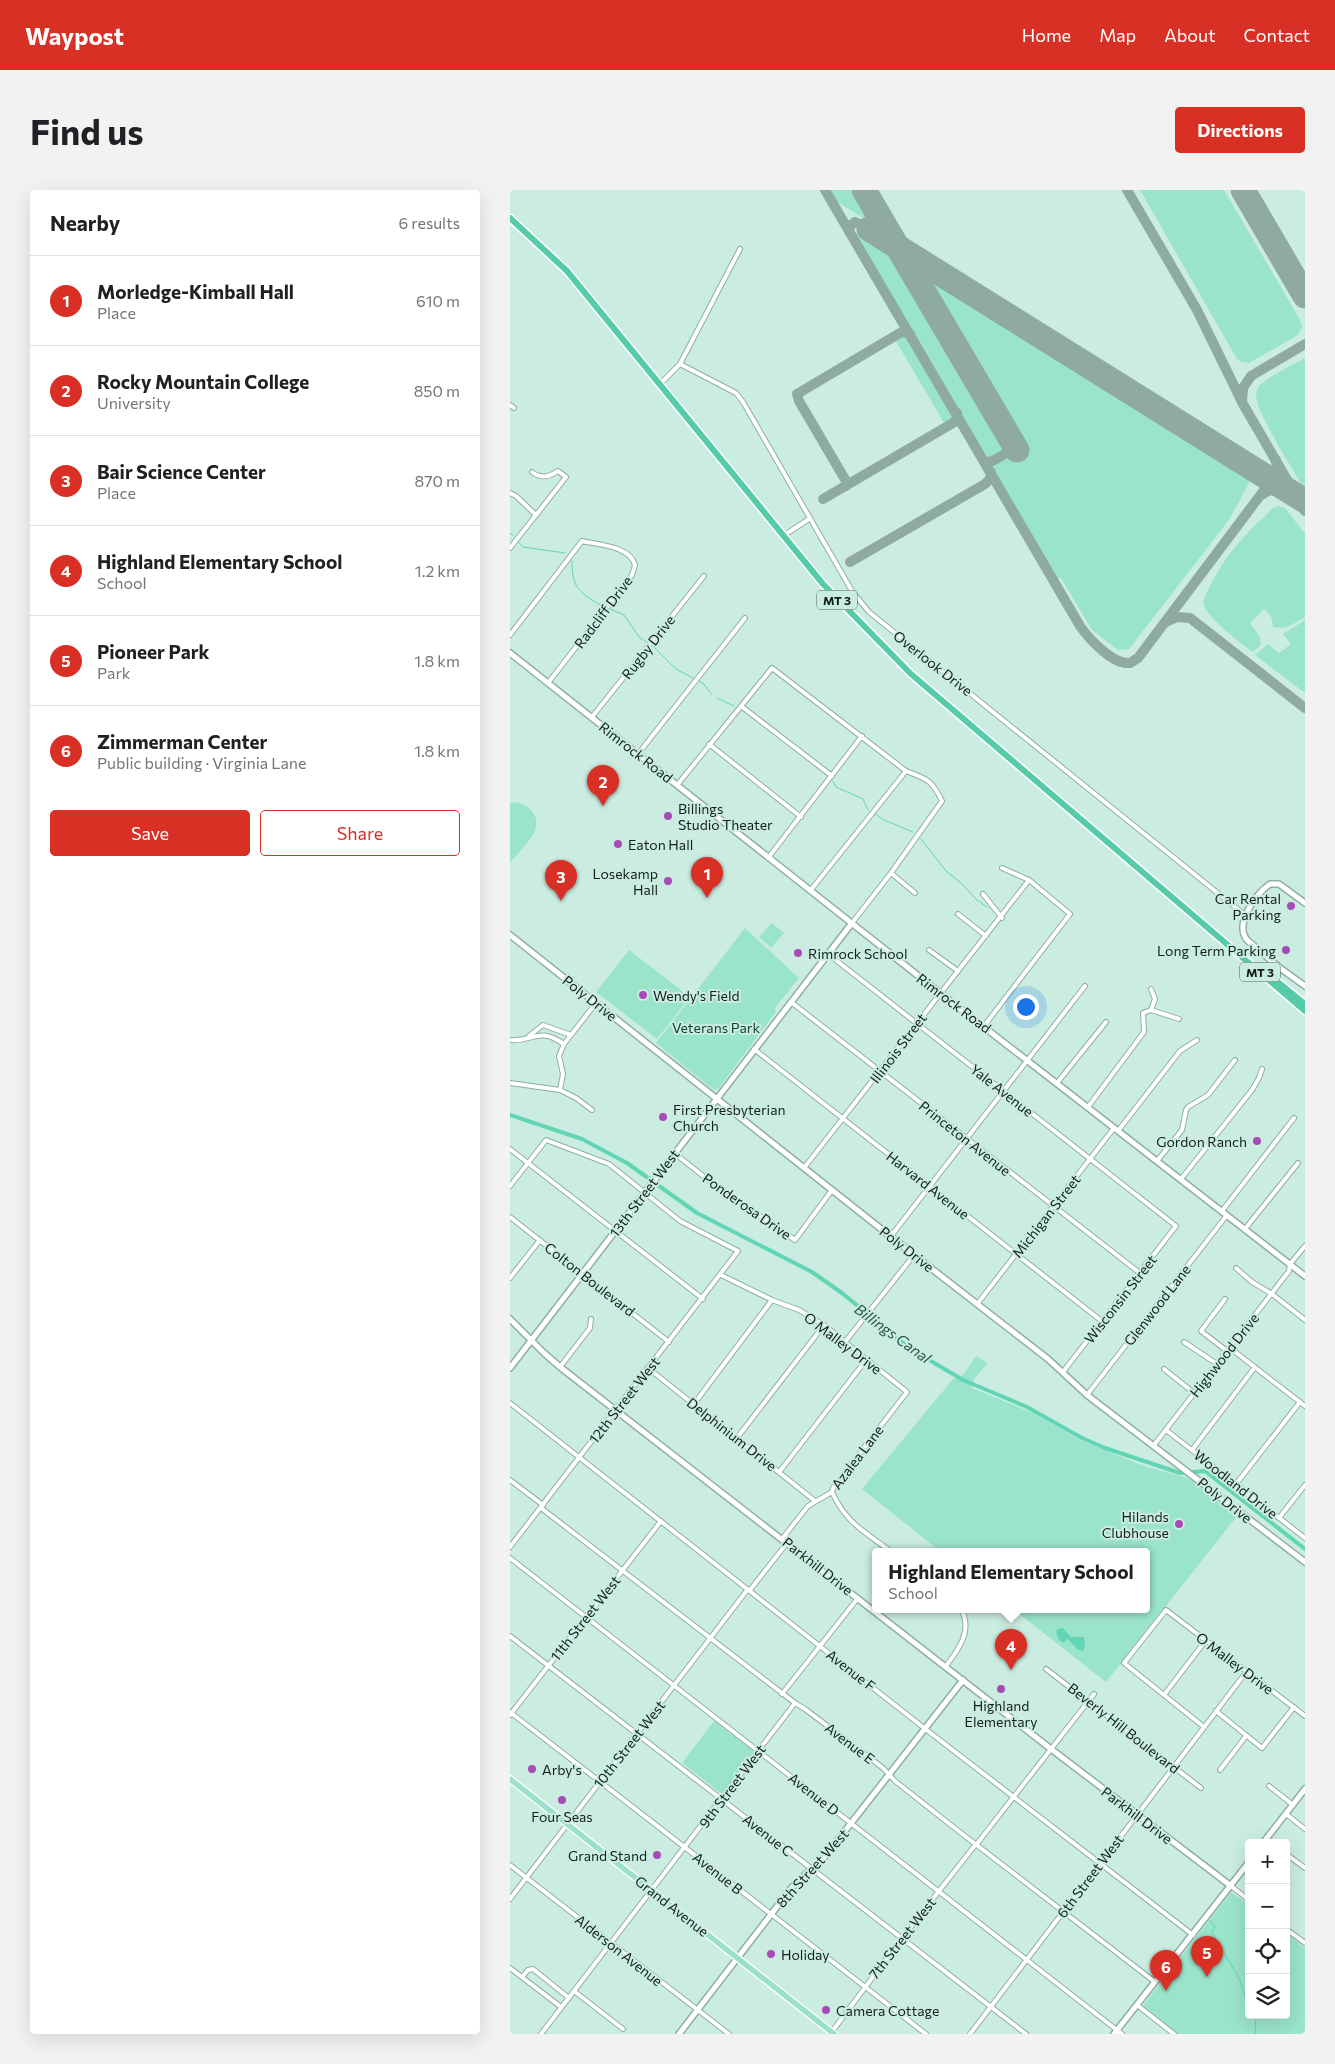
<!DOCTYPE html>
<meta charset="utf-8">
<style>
:root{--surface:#fff;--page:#f2f2f2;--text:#202124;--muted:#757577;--line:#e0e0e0;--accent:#d93025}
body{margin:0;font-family:Commissioner,sans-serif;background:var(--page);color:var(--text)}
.controls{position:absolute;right:15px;bottom:15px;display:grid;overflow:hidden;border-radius:5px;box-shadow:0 5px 20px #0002}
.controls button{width:45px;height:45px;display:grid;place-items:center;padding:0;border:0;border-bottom:1px solid var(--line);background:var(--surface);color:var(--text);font:25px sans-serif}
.you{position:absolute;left:515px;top:816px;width:18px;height:18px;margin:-12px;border:4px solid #fff;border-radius:50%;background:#1a73e8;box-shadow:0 0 0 8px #1a73e833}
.badge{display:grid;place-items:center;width:32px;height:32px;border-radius:50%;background:var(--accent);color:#fff;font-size:16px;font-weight:700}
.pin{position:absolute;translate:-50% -41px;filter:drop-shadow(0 1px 2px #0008)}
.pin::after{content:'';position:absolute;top:26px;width:18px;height:15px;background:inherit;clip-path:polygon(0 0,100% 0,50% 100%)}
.popup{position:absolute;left:362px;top:1358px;width:278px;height:65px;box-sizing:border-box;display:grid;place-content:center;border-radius:5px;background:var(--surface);filter:drop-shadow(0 1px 4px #0005);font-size:16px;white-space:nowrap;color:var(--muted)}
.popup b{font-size:19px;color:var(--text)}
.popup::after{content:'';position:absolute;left:50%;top:100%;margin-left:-10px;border:10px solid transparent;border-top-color:var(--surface)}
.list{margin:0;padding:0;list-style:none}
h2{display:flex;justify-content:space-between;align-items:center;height:65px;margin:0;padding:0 20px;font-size:21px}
h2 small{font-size:16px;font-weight:400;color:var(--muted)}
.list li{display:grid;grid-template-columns:32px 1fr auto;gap:15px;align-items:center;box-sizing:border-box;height:90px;padding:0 20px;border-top:1px solid var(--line)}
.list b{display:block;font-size:19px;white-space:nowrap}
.list p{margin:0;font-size:16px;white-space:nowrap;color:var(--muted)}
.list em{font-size:16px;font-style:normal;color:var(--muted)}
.actions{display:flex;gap:10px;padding:15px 20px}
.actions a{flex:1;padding:11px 0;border:1px solid var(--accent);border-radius:5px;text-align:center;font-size:18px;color:var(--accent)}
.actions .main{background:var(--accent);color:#fff}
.icon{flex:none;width:28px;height:28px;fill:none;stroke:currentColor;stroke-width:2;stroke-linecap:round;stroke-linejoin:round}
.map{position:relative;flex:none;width:795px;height:1844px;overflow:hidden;border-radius:5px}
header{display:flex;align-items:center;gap:30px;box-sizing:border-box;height:70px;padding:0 25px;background:var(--accent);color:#fff}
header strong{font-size:24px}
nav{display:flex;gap:28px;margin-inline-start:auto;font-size:18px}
.intro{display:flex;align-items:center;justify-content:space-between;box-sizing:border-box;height:120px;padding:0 30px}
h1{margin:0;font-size:35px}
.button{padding:12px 22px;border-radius:5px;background:var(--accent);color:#fff;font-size:18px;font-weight:700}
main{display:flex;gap:30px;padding:0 30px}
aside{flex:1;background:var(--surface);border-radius:5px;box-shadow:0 5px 20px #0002}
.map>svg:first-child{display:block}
.green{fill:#9be4cc}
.water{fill:#61d5b4}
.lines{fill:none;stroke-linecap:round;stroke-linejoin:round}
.stream{stroke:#61d5b4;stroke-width:1}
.canal{stroke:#61d5b4;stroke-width:4}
.taxiway{stroke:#8faaa0;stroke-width:10}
.runway{stroke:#8faaa0;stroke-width:25}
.street-casing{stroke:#8fafa4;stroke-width:6}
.secondary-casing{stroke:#8fafa4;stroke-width:8}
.primary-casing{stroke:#fff;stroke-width:8}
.highway-casing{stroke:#fff;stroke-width:9}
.street{stroke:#fff;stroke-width:4}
.secondary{stroke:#fff;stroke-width:5}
.primary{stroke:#9ae0cc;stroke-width:5.5}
.highway{stroke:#56cbaa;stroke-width:6}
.poi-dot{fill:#a74bb6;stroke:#cbede1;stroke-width:2}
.labels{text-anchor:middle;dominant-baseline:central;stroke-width:4;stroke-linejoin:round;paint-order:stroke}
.shield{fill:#cbede1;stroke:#4a5d56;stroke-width:1}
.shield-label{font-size:12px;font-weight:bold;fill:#121f1b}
.street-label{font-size:14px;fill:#121f1b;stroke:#cbede1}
.poi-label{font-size:14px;fill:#121f1b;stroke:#cbede1;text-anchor:start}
.park-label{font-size:14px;fill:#0a3f32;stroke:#cbede1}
.water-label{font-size:15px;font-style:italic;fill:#27584a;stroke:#cbede1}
</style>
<header>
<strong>Waypost</strong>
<nav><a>Home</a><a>Map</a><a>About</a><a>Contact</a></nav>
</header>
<div class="intro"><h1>Find us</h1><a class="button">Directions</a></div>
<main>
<aside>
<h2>Nearby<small>6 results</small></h2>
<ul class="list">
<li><span class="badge">1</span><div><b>Morledge-Kimball Hall</b><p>Place</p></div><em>610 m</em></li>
<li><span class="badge">2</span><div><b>Rocky Mountain College</b><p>University</p></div><em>850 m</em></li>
<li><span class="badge">3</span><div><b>Bair Science Center</b><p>Place</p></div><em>870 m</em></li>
<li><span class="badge">4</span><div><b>Highland Elementary School</b><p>School</p></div><em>1.2 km</em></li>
<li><span class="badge">5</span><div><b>Pioneer Park</b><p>Park</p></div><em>1.8 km</em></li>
<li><span class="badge">6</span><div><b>Zimmerman Center</b><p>Public building · Virginia Lane</p></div><em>1.8 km</em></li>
</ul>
<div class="actions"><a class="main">Save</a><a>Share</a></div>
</aside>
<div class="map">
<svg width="795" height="1844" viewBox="0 0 795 1844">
<rect width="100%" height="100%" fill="#cbede1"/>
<g class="green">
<path d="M319,0H347L364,29L361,33L326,11Z"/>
<path d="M630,0H714L789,128L792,137L788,145L739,173L731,172L727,169Z"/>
<path d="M347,41H349L378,59L386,66L497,257L492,263L479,268L473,262L346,45Z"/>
<path d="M417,83L736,282L734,285L739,289V293L719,330L619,459L608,460L582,440L551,388H547L485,283L484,277L490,271L512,257L414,89Z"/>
<path d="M391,145L398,148L443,224L440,233H434L386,151V148Z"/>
<path d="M795,168V296L790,292C781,276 747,223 746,207C746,203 747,199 749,196C756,188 784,174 795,168Z"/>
<path d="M769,316L776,319L795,344V427C782,434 778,440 763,437L761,426L754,419L740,433L750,447L751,455L743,462C731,454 694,425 693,412C706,378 727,351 754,327C760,322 761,317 769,316Z"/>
<path d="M795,430V503L745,465L758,454L769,463L781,454L773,444Z"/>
<path d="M5,612C18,614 31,625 25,641C21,650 7,664 0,673V613Z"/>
<path d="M262,733L274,743L261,758L249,747Z"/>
<path d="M235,738L289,788L265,818L266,822L208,899L204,900L146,853Z"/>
<path d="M119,760L180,807L147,849L86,802Z"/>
<path d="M466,1166L478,1173L465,1188L462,1198L523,1223L570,1250L634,1276L678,1288L727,1326L596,1492L503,1419H636V1361H430L352,1299L443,1189L453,1185Z"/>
<path d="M204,1531L244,1561L212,1604L172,1573Z"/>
<path d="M721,1702L739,1715V1825H776V1743L795,1758V1844H667L632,1817Z"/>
</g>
<path class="water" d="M553,1438L561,1447H574L575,1456L573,1461L567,1459L559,1450L557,1449L554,1453L549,1450L546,1441L548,1439Z"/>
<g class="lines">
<g class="stream">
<path d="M0,343L3,345"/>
<path d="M8,352L13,357L55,363"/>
<path d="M62,371C62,399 69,402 92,416"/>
<path d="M100,419L114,425L130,448L138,453"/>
<path d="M143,456L166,479L183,488"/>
<path d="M189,491L193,493L202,505"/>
<path d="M207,508L224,516"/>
<path d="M323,591L326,597L353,609L358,620"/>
<path d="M365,624L374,630L403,642"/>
<path d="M411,649L436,681L451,693L467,710L477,717"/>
<path d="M699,1730L705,1736L702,1743L728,1786L739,1816"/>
<path d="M745,1844L746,1825"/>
</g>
<path class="canal" d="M0,925L72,949L117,973L187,1023L302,1082L332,1103L399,1158L453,1190L517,1217L572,1248L595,1258L670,1283L695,1281L795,1359"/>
<g class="taxiway">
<path d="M315,0L570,436C579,449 603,475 620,473L628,468L764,287L767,280L766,270"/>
<path d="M617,0L687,120L733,214L795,321"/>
<path d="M339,41L340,36L345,32L359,39"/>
<path d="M732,211L733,198L741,186L795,154"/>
<path d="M474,271L481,272L505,258"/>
<path d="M336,296V291L289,211L287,204L390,143L395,142L400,144"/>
<path d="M753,304C764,297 776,297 785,306"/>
<path d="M313,309L443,233L447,229V223"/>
<path d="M340,372L475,294L480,289L481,282"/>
<path d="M656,432L667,427L680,428L795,518"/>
</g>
<g class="runway">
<path d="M354,0L507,260"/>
<path d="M733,0L795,106"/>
<path d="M359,39L795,311"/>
</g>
<g class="street-casing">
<g id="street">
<path d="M170,174L226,203L233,212L342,401L359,422L735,725"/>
<path d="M150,194L170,174L230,59"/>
<path d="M0,215L4,218"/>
<path d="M0,303L6,306L26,325"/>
<path d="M273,346L299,329"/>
<path d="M0,358L56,287L48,281C39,287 31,289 22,282"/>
<path d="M0,445L72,351C89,355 120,356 125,375L122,385L38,493"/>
<path d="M231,516L322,586"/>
<path d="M82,527L194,386"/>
<path d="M199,554L291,627"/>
<path d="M128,564L235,428"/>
<path d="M168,594L262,478L396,581C417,589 422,590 432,611L381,683L342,733"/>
<path d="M258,668L352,546"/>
<path d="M381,683L405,703"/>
<path d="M300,701L396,581"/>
<path d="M473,704L492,728"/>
<path d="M448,724L476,746"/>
<path d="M419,760L448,781"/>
<path d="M318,764L666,1036L553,1182"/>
<path d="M641,799L645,809L641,820"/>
<path d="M281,812L630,1083"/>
<path d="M474,836L560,724L519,690L492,678"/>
<path d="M19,846L33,835L61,845"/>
<path d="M0,850C24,852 28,836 54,854"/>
<path d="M244,859L593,1132"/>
<path d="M0,893L50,900L66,908L82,920"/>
<path d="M547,893L596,832"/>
<path d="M50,900L53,884L49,866L54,854L86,813"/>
<path d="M578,917L634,842L633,823L641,820L669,829"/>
<path d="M608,941L670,861L687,850"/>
<path d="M0,959L193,1109"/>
<path d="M164,963L206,996L285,1050L322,1000"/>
<path d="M647,971L672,940L676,920L678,917L698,905L725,870"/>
<path d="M294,978L519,690"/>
<path d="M671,989L742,900L749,888L752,879"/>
<path d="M0,996L36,950L99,974L170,1031L228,1061L0,1357"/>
<path d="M712,1021L784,928"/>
<path d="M0,1027L159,1152"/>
<path d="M735,1039L788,973"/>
<path d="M381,1046L575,796"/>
<path d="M726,1078L742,1092L762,1104L795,1130"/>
<path d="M211,1085L262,1110L289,1120L314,1135L397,1202L323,1298L322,1302L298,1316L272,1349"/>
<path d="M0,1088L30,1050"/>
<path d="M715,1109L691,1141L717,1161"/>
<path d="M468,1113L604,938"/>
<path d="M335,1152L404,1065"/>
<path d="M674,1152L707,1174"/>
<path d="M720,1158L795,1216"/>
<path d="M50,1177L80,1138L81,1129"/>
<path d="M138,1178L305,1311"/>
<path d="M654,1179L684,1203"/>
<path d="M577,1205L717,1025"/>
<path d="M0,1213L418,1541L683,1745"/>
<path d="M184,1214L262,1110"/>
<path d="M656,1240L795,1348"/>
<path d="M227,1248L314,1135"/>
<path d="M644,1255L779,1081L780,1074L795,1056"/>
<path d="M682,1260L745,1177"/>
<path d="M270,1281L356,1170"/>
<path d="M0,1290L33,1315"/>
<path d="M726,1294L790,1212"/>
<path d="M322,1302C336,1333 354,1341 380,1361"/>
<path d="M31,1318L285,1513L295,1519L373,1578L385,1591L451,1643L645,1792"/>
<path d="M769,1328L795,1295"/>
<path d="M0,1368L612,1844"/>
<path d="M240,1400L277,1353"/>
<path d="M0,1446L516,1844"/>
<path d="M436,1476C449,1459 463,1440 451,1419"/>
<path d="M536,1479L691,1598"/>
<path d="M272,1504L348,1408"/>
<path d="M654,1505L696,1450"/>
<path d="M706,1521L752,1558L784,1517"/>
<path d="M0,1522L416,1844"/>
<path d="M0,1525L151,1331"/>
<path d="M694,1537L614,1473L656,1420L795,1526"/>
<path d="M710,1580L736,1546"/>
<path d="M759,1596L783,1615"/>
<path d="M776,1624L795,1639"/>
<path d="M466,1655L584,1504"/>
<path d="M776,1664L795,1678"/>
<path d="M0,1675L219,1844"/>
<path d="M721,1696L739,1710"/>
<path d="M0,1709L238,1399"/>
<path d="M776,1739L795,1753"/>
<path d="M0,1778L51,1817"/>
<path d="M12,1787L18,1780L23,1779L59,1808"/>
<path d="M64,1801L113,1839"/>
<path d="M627,1815L664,1844"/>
<path d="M321,1843L392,1748L466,1654"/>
<path d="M31,1844L285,1513"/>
<path d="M460,1844L737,1481"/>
</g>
</g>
<g class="secondary-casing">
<g id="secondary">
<path d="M0,463L430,803L795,1086"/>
<path d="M795,713L769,694H760C746,703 724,734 737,750L770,778L795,796"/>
<path d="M0,745L404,1065L538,1169L577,1205L795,1372"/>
<path d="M0,1129L34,1163L50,1177L541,1559L721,1696"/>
<path d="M0,1178L342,733"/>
<path d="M753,1653L795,1599"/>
<path d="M169,1844L279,1701L288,1691L313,1669L453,1490"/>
<path d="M604,1844L739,1672"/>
</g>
</g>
<g class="primary-casing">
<path id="primary" d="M0,1589L324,1844"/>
</g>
<g class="highway-casing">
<g id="highway">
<path d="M0,28L57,81L313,394L401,484L795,821"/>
<path d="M763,788L795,814"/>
</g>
</g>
<use href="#street" class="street"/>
<use href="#secondary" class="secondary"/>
<use href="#primary" class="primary"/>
<use href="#highway" class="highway"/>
</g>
<g class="poi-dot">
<circle cx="158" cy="626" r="5"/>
<circle cx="108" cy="654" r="5"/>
<circle cx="158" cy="691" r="5"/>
<circle cx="781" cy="716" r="5"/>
<circle cx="776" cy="760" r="5"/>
<circle cx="288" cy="763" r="5"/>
<circle cx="133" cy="805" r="5"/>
<circle cx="153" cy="927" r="5"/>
<circle cx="747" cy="951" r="5"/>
<circle cx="669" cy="1334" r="5"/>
<circle cx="491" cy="1499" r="5"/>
<circle cx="22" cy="1579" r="5"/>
<circle cx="52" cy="1610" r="5"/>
<circle cx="147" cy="1665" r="5"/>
<circle cx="261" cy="1764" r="5"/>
<circle cx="316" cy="1820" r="5"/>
</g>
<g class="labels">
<g class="shield">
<rect x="307" y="400.5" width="40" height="19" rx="4"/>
<rect x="730" y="772.5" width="40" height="19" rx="4"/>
</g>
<g class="shield-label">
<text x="327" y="410">MT 3</text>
<text x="750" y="782">MT 3</text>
</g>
<g class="street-label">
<text transform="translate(93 422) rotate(-53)">Radcliff Drive</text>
<text transform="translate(138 457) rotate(-52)">Rugby Drive</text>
<text transform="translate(423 473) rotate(38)">Overlook Drive</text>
<text transform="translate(126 562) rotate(38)">Rimrock Road</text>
<text transform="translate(80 808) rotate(38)">Poly Drive</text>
<text transform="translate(444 813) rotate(37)">Rimrock Road</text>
<text transform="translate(388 858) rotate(-53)">Illinois Street</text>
<text transform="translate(492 900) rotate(38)">Yale Avenue</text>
<text transform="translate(455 948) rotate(38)">Princeton Avenue</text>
<text transform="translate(418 995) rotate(38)">Harvard Avenue</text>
<text transform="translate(134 1003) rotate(-53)">13th Street West</text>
<text transform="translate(237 1016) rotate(35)">Ponderosa Drive</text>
<text transform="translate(536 1026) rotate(-52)">Michigan Street</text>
<text transform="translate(397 1059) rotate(38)">Poly Drive</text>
<text transform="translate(80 1089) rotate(38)">Colton Boulevard</text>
<text transform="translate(610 1109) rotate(-52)">Wisconsin Street</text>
<text transform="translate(647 1115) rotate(-52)">Glenwood Lane</text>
<text transform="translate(333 1153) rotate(37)">O Malley Drive</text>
<text transform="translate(714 1165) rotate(-52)">Highwood Drive</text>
<text transform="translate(114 1210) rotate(-52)">12th Street West</text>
<text transform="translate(222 1244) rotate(38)">Delphinium Drive</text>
<text transform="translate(347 1267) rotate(-53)">Azalea Lane</text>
<text transform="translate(726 1294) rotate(38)">Woodland Drive</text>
<text transform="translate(715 1310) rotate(38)">Poly Drive</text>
<text transform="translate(308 1376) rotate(38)">Parkhill Drive</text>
<text transform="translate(75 1428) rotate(-52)">11th Street West</text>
<text transform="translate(725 1473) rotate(37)">O Malley Drive</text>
<text transform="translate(341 1480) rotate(38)">Avenue F</text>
<text transform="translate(614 1538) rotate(38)">Beverly Hill Boulevard</text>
<text transform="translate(340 1553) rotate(37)">Avenue E</text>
<text transform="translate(119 1554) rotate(-52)">10th Street West</text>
<text transform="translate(222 1596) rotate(-53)">9th Street West</text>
<text transform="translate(304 1604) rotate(38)">Avenue D</text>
<text transform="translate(627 1625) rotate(37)">Parkhill Drive</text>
<text transform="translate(258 1645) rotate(38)">Avenue C</text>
<text transform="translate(302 1678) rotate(-48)">8th Street West</text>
<text transform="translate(208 1683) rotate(38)">Avenue B</text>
<text transform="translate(580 1686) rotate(-53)">6th Street West</text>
<text transform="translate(162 1716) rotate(38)">Grand Avenue</text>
<text transform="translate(392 1748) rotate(-52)">7th Street West</text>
<text transform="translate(109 1760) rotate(38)">Alderson Avenue</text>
</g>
<g class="poi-label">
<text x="168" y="618">Billings<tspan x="168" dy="16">Studio Theater</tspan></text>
<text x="118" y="654">Eaton Hall</text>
<text x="148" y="683" text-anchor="end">Losekamp<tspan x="148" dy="16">Hall</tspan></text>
<text x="771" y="708" text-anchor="end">Car Rental<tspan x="771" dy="16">Parking</tspan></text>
<text x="766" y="760" text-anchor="end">Long Term Parking</text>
<text x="298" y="763">Rimrock School</text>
<text x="143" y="805">Wendy's Field</text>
<text x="163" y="919">First Presbyterian<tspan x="163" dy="16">Church</tspan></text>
<text x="737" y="951" text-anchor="end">Gordon Ranch</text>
<text x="659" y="1326" text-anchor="end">Hilands<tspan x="659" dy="16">Clubhouse</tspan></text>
<text x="491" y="1515" text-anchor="middle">Highland<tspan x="491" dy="16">Elementary</tspan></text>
<text x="32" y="1579">Arby's</text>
<text x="52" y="1626" text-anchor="middle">Four Seas</text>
<text x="137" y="1665" text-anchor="end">Grand Stand</text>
<text x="271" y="1764">Holiday</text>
<text x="326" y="1820">Camera Cottage</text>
</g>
<g class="park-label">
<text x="206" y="837">Veterans Park</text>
</g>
<g class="water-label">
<text transform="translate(383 1143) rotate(36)">Billings Canal</text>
</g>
</g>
</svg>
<div class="controls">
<button>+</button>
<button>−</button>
<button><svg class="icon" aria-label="locate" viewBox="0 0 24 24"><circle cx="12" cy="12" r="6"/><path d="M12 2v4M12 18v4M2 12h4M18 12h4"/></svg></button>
<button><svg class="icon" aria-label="layers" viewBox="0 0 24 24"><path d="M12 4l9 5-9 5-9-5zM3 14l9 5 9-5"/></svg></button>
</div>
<div class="you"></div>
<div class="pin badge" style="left:197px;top:708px">1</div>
<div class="pin badge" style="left:93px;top:616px">2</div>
<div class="pin badge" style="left:51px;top:711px">3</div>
<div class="pin badge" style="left:501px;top:1480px">4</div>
<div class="popup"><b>Highland Elementary School</b>School</div>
<div class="pin badge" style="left:697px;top:1787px">5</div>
<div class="pin badge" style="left:656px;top:1801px">6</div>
</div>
</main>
